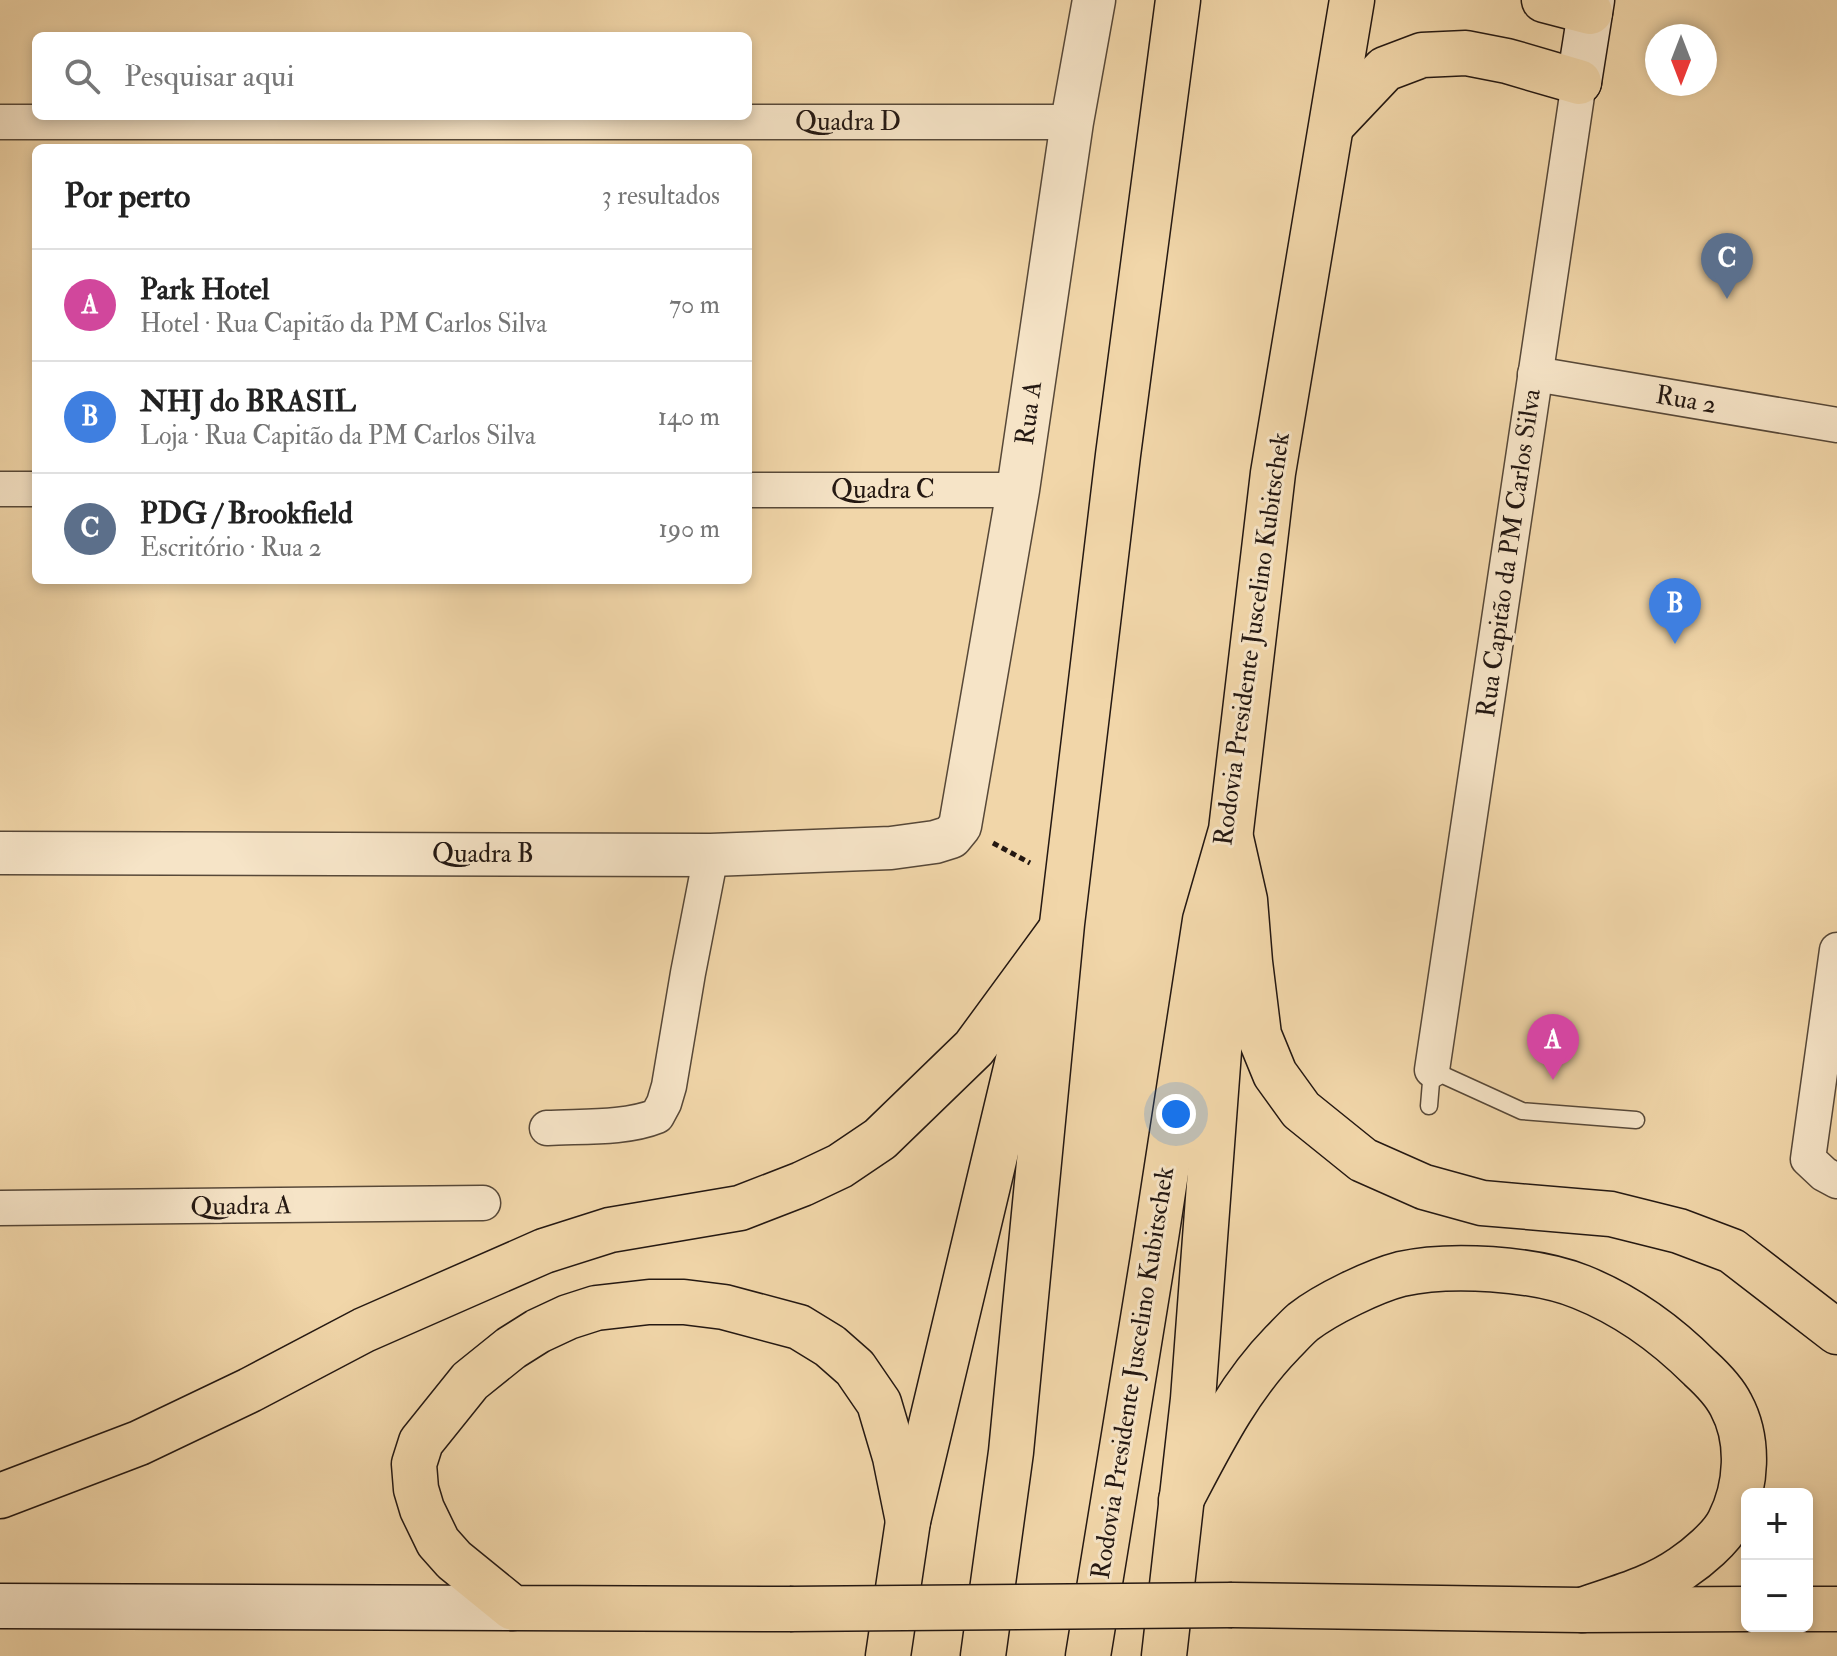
<!DOCTYPE html>
<html lang="pt">
<meta charset="utf-8">
<style>
:root{--surface:#fff;--page:#f6f6f6;--text:#222;--muted:#767676;--line:#e0e0e0;--accent:#8f2418}
body{margin:0;font-family:"IM FELL Double Pica",serif;background:var(--page);color:var(--text)}
.controls{position:absolute;right:24px;bottom:24px;display:grid;overflow:hidden;border-radius:12px;box-shadow:0 4px 12px #0003}
.controls button{width:72px;height:72px;display:grid;place-items:center;padding:0;border:0;border-bottom:2px solid var(--line);background:var(--surface);color:var(--text);font:40px sans-serif}
.compass{position:absolute;left:1645px;top:24px;width:72px;height:72px;border-radius:50%;background:var(--surface);box-shadow:0 4px 12px #0003;rotate:180deg}
.you{position:absolute;left:1176px;top:1114px;width:28px;height:28px;margin:-20px;border:6px solid #fff;border-radius:50%;background:#1a73e8;box-shadow:0 0 0 12px #1a73e833}
.badge{display:grid;place-items:center;width:52px;height:52px;border-radius:50%;background:var(--accent);color:#fff;font-size:26px;font-weight:700}
.pin{position:absolute;translate:-50% -66px;filter:drop-shadow(0 2px 4px #0008)}
.pin::after{content:'';position:absolute;top:42px;width:28px;height:24px;background:inherit;clip-path:polygon(0 0,100% 0,50% 100%)}
.list{margin:0;padding:0;list-style:none}
h2{display:flex;justify-content:space-between;align-items:center;height:104px;margin:0;padding:0 32px;font-size:34px}
h2 small{font-size:26px;font-weight:400;color:var(--muted)}
.list li{display:grid;grid-template-columns:52px 1fr auto;gap:24px;align-items:center;box-sizing:border-box;height:112px;padding:0 32px;border-top:2px solid var(--line)}
.list b{display:block;font-size:30px;white-space:nowrap}
.list p{margin:0;font-size:26px;white-space:nowrap;color:var(--muted)}
.list em{font-size:26px;font-style:normal;color:var(--muted)}
.icon{flex:none;width:44px;height:44px;fill:none;stroke:currentColor;stroke-width:2;stroke-linecap:round;stroke-linejoin:round}
.map{position:relative;flex:none;width:1837px;height:1656px;overflow:hidden}
.search{position:absolute;background:var(--surface);box-shadow:0 4px 12px #0003;left:32px;top:32px;width:720px;height:88px;display:flex;align-items:center;gap:20px;box-sizing:border-box;padding:0 28px;border-radius:12px;color:var(--muted);font-size:30px}
.panel{position:absolute;background:var(--surface);box-shadow:0 4px 12px #0003;left:32px;top:144px;width:720px;height:440px;border-radius:12px}
.map>svg:first-child{display:block}
.lines{fill:none;stroke-linecap:round;stroke-linejoin:round}
.service-casing{stroke:#574838;stroke-width:19}
.minor-casing{stroke:#574838;stroke-width:37}
.tertiary-casing{stroke:#574838;stroke-width:45}
.secondary-casing{stroke:#241812;stroke-width:47}
.trunk-casing{stroke:#241812;stroke-width:47}
.path{stroke:#241812;stroke-width:5;stroke-dasharray:6 4;stroke-linecap:butt}
.service{stroke:#f6e4c7;stroke-width:16}
.minor{stroke:#f6e4c7;stroke-width:34}
.tertiary{stroke:#f6e4c7;stroke-width:42}
.secondary{stroke:#f6e4c7;stroke-width:44}
.trunk{stroke:#f1d6a9;stroke-width:44}
.trunk-bridge-casing{stroke:#241812;stroke-width:47;stroke-linecap:butt}
.trunk-bridge{stroke:#f1d6a9;stroke-width:44}
.labels{text-anchor:middle;dominant-baseline:central;stroke-width:6;stroke-linejoin:round;paint-order:stroke}
.street-label{font-size:26px;fill:#241812;stroke:#f6e4c7}
</style>
<div class="map">
<svg width="1837" height="1656" viewBox="0 0 1837 1656">
<rect width="100%" height="100%" fill="#f1d6a9"/>
<filter id="stains"><feTurbulence type="fractalNoise" baseFrequency=".0025" numOctaves="4"/><feColorMatrix values="0 0 0 0 .2 0 0 0 0 .09 0 0 0 0 .02 0 0 0 .5 -.17"/></filter>
<radialGradient id="worn" r=".72"><stop offset=".6" stop-color="#630" stop-opacity="0"/><stop offset="1" stop-color="#630" stop-opacity=".3"/></radialGradient>
<g class="lines">
<g class="service-casing">
<path id="service" d="M1429,1106L1432,1070L1522,1111L1636,1120"/>
</g>
<g class="minor-casing">
<g id="minor">
<path d="M0,122H1072"/>
<path d="M1535,374L1837,425"/>
<path d="M0,489H36"/>
<path d="M748,490H1018"/>
<path d="M1837,950L1808,1159L1824,1174L1837,1181"/>
<path d="M1432,1070L1579,82"/>
<path d="M547,1128C581,1126 625,1129 657,1116L664,1103L669,1086L688,973L711,855"/>
<path d="M0,1208L483,1203"/>
</g>
</g>
<g class="tertiary-casing">
<path id="tertiary" d="M0,853L711,855L891,848L935,842L951,837L960,826L1018,490L1072,122L1094,0"/>
</g>
<g class="secondary-casing">
<g id="secondary">
<path d="M1579,82L1592,0"/>
<path d="M0,1606L513,1608"/>
</g>
</g>
<g class="trunk-casing">
<g id="trunk">
<path d="M1544,0L1590,12"/>
<path d="M1332,125L1385,69L1422,55L1466,53L1507,61L1579,82"/>
<path d="M1231,838L1245,900L1250,962L1259,1035L1275,1074L1301,1110L1363,1160L1424,1187L1482,1203L1611,1214L1679,1231L1732,1251L1837,1332"/>
<path d="M0,1496L139,1443L250,1390L364,1330L544,1251L610,1230L740,1208L802,1184L840,1166L880,1139L974,1048L1059,932"/>
<path d="M1181,1500C1210,1445 1238,1388 1282,1343C1289,1336 1296,1328 1303,1322C1326,1304 1374,1281 1401,1274C1450,1263 1534,1268 1581,1287C1626,1305 1666,1334 1700,1368C1711,1378 1724,1391 1731,1405C1750,1440 1747,1487 1729,1522C1721,1538 1697,1558 1682,1568C1652,1589 1616,1598 1582,1610"/>
<path d="M1232,1605L1582,1610L1747,1609"/>
<path d="M790,1609L513,1608L454,1560L438,1542L422,1509L416,1489L414,1464L421,1442L470,1381L511,1348L538,1331L568,1317L596,1308L649,1302H684L724,1307L799,1327L830,1346L855,1368L879,1403L895,1457L908,1521"/>
<path d="M1807,1609H1837"/>
<path d="M888,1656L908,1521L1021,1047L1035,1006"/>
<path d="M983,1656L1011,1452L1062,924L1118,455L1178,0"/>
<path d="M1088,1656L1153,1257L1205,920L1231,830L1273,473L1352,0"/>
<path d="M1164,1656L1193,1399L1227,944"/>
</g>
</g>
<path class="path" d="M993,843L1030,863"/>
<use href="#service" class="service"/>
<use href="#minor" class="minor"/>
<use href="#tertiary" class="tertiary"/>
<use href="#secondary" class="secondary"/>
<use href="#trunk" class="trunk"/>
<g class="trunk-bridge-casing">
<path id="trunk-bridge" d="M790,1609L1232,1605"/>
</g>
<use href="#trunk-bridge" class="trunk-bridge"/>
</g>
<g class="labels">
<g class="street-label">
<text x="848" y="122">Quadra D</text>
<text transform="translate(1686 400) rotate(10)">Rua 2</text>
<text transform="translate(1029 413) rotate(-82)">Rua A</text>
<text x="883" y="490">Quadra C</text>
<text transform="translate(1509 553) rotate(-82)">Rua Capitão da PM Carlos Silva</text>
<text transform="translate(1252 639) rotate(-82)">Rodovia Presidente Juscelino Kubitschek</text>
<text x="483" y="854">Quadra B</text>
<text transform="translate(241 1206) rotate(-1)">Quadra A</text>
<text transform="translate(1133 1373) rotate(-81)">Rodovia Presidente Juscelino Kubitschek</text>
</g>
</g>
<rect width="100%" height="100%" filter="url(#stains)"/>
<rect width="100%" height="100%" fill="url(#worn)"/>
</svg>
<div class="controls">
<button>+</button>
<button>−</button>
</div>
<svg class="compass" viewBox="-18 -18 36 36"><path d="M0-13l5 13h-10z" fill="#e53935"/><path d="M0 13l5-13h-10z" fill="#767676"/></svg>
<div class="you"></div>
<div class="pin badge" style="left:1553px;top:1080px;background:#d1479c">A</div>
<div class="pin badge" style="left:1675px;top:644px;background:#3f7fe0">B</div>
<div class="pin badge" style="left:1727px;top:299px;background:#5c6f8a">C</div>
<div class="search"><svg class="icon" aria-label="search" viewBox="0 0 24 24"><circle cx="10" cy="10" r="6"/><path d="M15 15l6 6"/></svg>Pesquisar aqui</div>
<section class="panel">
<h2>Por perto<small>3 resultados</small></h2>
<ul class="list">
<li><span class="badge" style="background:#d1479c">A</span><div><b>Park Hotel</b><p>Hotel · Rua Capitão da PM Carlos Silva</p></div><em>70 m</em></li>
<li><span class="badge" style="background:#3f7fe0">B</span><div><b>NHJ do BRASIL</b><p>Loja · Rua Capitão da PM Carlos Silva</p></div><em>140 m</em></li>
<li><span class="badge" style="background:#5c6f8a">C</span><div><b>PDG / Brookfield</b><p>Escritório · Rua 2</p></div><em>190 m</em></li>
</ul>
</section>
</div>
